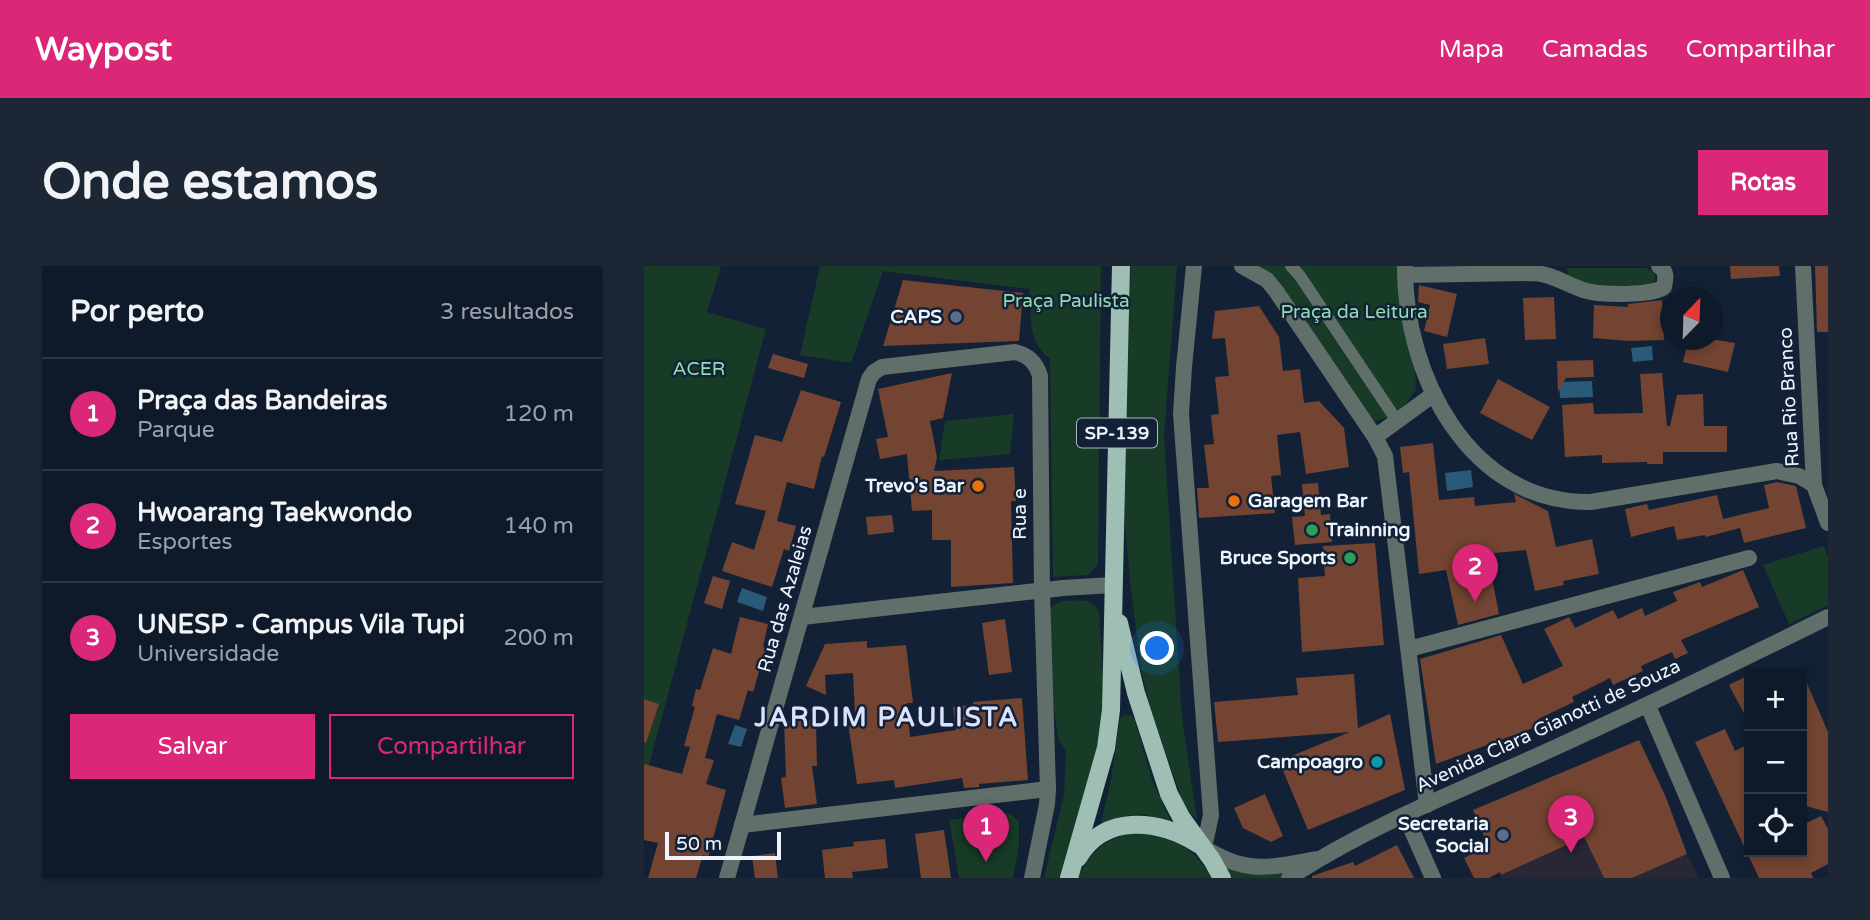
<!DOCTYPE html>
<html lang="pt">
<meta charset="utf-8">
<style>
:root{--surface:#0e1929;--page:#1c2635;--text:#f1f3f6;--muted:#9ba0a8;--line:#2e3846;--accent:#db2777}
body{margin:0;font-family:"Varela Round",sans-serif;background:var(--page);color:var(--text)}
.controls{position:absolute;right:21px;bottom:21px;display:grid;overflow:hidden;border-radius:0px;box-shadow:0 4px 10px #0003}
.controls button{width:63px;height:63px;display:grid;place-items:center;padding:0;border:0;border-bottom:2px solid var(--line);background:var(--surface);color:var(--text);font:35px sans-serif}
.compass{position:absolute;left:1016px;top:21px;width:63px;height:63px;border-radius:50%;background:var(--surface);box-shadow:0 4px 10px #0003;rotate:23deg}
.scale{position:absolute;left:21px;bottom:18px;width:116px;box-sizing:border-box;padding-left:7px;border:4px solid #eef4fd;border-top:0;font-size:19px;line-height:24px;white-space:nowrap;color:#eef4fd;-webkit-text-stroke:5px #132137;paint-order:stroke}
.you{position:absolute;left:514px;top:383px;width:24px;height:24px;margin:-18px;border:5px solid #fff;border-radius:50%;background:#1a73e8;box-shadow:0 0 0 10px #1a73e833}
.badge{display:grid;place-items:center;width:46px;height:46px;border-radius:50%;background:var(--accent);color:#fff;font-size:23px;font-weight:700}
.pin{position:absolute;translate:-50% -58px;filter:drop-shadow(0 2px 4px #0008)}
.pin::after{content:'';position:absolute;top:37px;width:24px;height:21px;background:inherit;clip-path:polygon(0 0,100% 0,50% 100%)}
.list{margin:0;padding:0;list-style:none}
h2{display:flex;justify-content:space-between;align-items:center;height:91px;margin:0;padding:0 28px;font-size:30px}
h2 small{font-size:23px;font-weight:400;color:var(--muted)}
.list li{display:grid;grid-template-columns:46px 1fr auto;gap:21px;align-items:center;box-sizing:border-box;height:112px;padding:0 28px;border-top:2px solid var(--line)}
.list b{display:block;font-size:26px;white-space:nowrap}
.list p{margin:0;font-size:23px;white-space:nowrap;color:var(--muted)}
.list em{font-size:23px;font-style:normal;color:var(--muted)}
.actions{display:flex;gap:14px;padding:21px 28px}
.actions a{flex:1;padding:16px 0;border:2px solid var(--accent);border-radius:0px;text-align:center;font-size:24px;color:var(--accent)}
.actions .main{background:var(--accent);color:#fff}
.icon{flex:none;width:38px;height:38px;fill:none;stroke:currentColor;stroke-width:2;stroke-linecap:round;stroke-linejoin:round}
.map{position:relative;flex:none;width:1184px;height:612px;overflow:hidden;border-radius:0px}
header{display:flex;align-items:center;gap:42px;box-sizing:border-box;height:98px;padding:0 35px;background:var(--accent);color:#fff}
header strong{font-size:33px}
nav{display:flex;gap:38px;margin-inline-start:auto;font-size:24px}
.intro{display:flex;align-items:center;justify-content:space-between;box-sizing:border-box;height:168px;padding:0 42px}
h1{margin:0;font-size:49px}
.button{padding:18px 32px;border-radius:0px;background:var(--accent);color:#fff;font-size:24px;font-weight:700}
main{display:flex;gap:42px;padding:0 42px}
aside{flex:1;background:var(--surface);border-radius:0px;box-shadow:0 4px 10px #0003}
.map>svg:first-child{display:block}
.education{fill:#292636}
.green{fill:#173b27}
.water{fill:#295b78}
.building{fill:#734431}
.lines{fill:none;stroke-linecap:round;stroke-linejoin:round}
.pedestrian{stroke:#606f6a;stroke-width:12}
.minor{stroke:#606f6a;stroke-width:16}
.primary{stroke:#9fbfb4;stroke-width:18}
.service-dot{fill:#5c6f8a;stroke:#132137;stroke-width:2.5}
.food-dot{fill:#e8710a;stroke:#132137;stroke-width:2.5}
.leisure-dot{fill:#2e9e5b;stroke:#132137;stroke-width:2.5}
.culture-dot{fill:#0f9aa8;stroke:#132137;stroke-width:2.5}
.labels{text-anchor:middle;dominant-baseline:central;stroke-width:5;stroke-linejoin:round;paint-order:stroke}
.shield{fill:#132137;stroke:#acb5c2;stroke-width:2}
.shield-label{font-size:18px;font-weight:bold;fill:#eef4fd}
.park-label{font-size:19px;fill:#90ddae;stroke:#132137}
.poi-label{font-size:19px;font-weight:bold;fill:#eef4fd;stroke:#132137;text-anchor:end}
.street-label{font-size:19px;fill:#eef4fd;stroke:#132137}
.district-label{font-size:26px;font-weight:bold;letter-spacing:2px;fill:#dbe2ff;stroke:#132137}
</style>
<header>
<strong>Waypost</strong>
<nav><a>Mapa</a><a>Camadas</a><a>Compartilhar</a></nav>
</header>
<div class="intro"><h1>Onde estamos</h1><a class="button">Rotas</a></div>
<main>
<aside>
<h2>Por perto<small>3 resultados</small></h2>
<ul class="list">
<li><span class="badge">1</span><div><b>Praça das Bandeiras</b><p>Parque</p></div><em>120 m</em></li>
<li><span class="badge">2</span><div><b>Hwoarang Taekwondo</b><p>Esportes</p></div><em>140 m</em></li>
<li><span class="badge">3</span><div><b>UNESP - Campus Vila Tupi</b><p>Universidade</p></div><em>200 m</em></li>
</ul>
<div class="actions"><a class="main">Salvar</a><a>Compartilhar</a></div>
</aside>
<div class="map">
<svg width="1184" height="612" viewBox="0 0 1184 612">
<rect width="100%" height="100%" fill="#132137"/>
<g class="education">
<path d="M940,571L960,612H858L857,609Z"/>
<path d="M1043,588L1054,612H988Z"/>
</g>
<g class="green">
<path d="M0,0H77L63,46L122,63L0,518Z"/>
<path d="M176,0H457L454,298L444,309L409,311L406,93C383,76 388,50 385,23L239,5L207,97L156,89Z"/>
<path d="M487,0H533L520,170L538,452L553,554L541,542L506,443L497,403L487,324L481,261L480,167Z"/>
<path d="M613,0H754L758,49L771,99L772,124L754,148L727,157Z"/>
<path d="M923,2H1002L1011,6V19L960,24L923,10Z"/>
<path d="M370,148L366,188L295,194L301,155Z"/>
<path d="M1180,280L1184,293V339L1145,358L1119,299Z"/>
<path d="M443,335L451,339L455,347L460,429V460L419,612H400L420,529L422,485L414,472L398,355C410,332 418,334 443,335Z"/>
<path d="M479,449H486L490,452L508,514L528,558C500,545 483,545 456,561L467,514L476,453Z"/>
<path d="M365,547L375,555V580L369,612H315L305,554Z"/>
<path d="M489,567C526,570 548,577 567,612H434C446,586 460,573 489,567Z"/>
<path d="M655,599L639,612H588L582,600Z"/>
</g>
<g class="water">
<path d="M1008,80L1009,94L989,96L987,82Z"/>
<path d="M948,115L949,131L916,132L915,116Z"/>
<path d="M827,204L829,221L803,225L801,207Z"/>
<path d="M98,322L123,331L119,345L93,336Z"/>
<path d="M91,459L103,463L97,481L84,478Z"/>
</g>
<g class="building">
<path d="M1086,0H1135L1136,10L1087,13Z"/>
<path d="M1171,0H1184V66H1173Z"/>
<path d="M259,14L379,27L375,75L239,80Z"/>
<path d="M775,19L813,28L803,71L780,65L786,39L774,36Z"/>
<path d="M910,31L912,73L881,74L879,32Z"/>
<path d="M1018,34L1020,74L985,75L949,72L950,39L984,41V38Z"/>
<path d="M615,40L635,71L639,105L656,103L660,137L675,135L700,162L705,201L662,208L656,166L633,169L637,209L627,210L631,247L555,252L553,222H565L560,179L570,178L567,149L575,148L571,111L585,110L581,72L568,73L571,45Z"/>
<path d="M841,72L845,98L803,103L799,78Z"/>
<path d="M1044,74H1073L1091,77L1084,106L1039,96Z"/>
<path d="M129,88L164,98L160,112L124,102Z"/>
<path d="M949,94L950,111L922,112L914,126L913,95Z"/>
<path d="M308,107L299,152L286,155L293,191L290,205L370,201L372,235H367L369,317L307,321V274H288V244L268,245L263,188L236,193L232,173L244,171L234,123Z"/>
<path d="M1018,107L1023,160H1026L1033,129L1059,128L1060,160H1083V186H1019V198H1003V196L958,197V189L921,191L918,139L949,137L950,148L999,147L996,108Z"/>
<path d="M854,113L906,141L888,174L836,147Z"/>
<path d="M157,124L197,136L180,191L178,190L170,223L143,216L133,255L152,260L145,285L140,283L128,321L78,305L88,276L110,284L122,245L91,238L111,169L138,176Z"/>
<path d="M789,177L795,234L830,231L831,240L872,236L870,228L904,245L912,281L948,273L955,308L919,315L920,319L891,325L882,284L820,290L824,317L848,312L855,348L814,359L802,304L775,308L765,206L759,207L756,181Z"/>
<path d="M1133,216L1152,220L1162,262L1100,277L1096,262L1062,271L1061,269L1033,274L1030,260L987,271L981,243L1003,238L1005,244L1073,229L1079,253L1125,242L1120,219Z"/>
<path d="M674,217L677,249L686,248L688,276L651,279L648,251L661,250L658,218Z"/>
<path d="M248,249L250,266L224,269L222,251Z"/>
<path d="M731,277L740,379L658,386L654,312L681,310L679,280Z"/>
<path d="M1099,304L1115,341L1037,374L1044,387L1031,393L1028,386L997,400L999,405L969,419L966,412L928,431L930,436L894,453L897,459L792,498L776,393L857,369L879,418L919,400L900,363L925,351L931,362L969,344L974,353L998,342L1001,350L1033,335L1029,326L1056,316L1058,321Z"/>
<path d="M69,310L86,315L78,343L60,337Z"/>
<path d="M96,351L124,358L119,381L122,382L109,426L104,424L95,454L73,448L61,492L70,494L62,518L82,524L64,591L59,589L52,612H4L14,577L0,574V498L38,508L46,481L40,480L51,441L48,440L52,423L56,424L69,382L87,388Z"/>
<path d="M361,353L368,406L345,409L338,357Z"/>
<path d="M223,375V382L262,379L269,437H263L266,471L312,464L309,441L329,439V436L378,432L384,514L335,518V521L320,522L318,512L251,522L250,514L213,518L203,450L211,449L209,407L181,409L182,429L162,420L181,378Z"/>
<path d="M1158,406L1184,466V546L1158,539Z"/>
<path d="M710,408L714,462L746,448L761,524L664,564L635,495L706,466L574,476L570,436L654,429L652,412Z"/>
<path d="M1105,409V457L1085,419Z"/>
<path d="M0,433L15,438L2,477L0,476Z"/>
<path d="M172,454L173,500H168L173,538L141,542L137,512L142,511L140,455Z"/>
<path d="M1081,463L1091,485L1105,478V586H1158V559L1177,550L1184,563V598L1167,607L1169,612H1115L1051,476Z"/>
<path d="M995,474L1021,529L1043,588L988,612H960L940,571L857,609L856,606L845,612H830L820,592L844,580L829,544Z"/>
<path d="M621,528L639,570L627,576L599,562L590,542Z"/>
<path d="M300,564L307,612H277L271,568Z"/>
<path d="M241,573L244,602L208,606L209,612H181L178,584L210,580L209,576Z"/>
<path d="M753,579L770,612H668V610L709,596L711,600Z"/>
<path d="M131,587L134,612H111L108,590Z"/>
</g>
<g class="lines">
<path class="pedestrian" d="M647,0L656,10L753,155"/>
<g class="minor">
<path d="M550,0L540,101L537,148L567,549L560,582C571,588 583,595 596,598C620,605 649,597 674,593"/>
<path d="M598,0L623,14L632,25L731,171L741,190L783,539"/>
<path d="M761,0C760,108 825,238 947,236L1133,205L1155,210L1170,219"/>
<path d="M1159,0L1170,219L1184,257"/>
<path d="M761,9L890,7C910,8 924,20 943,25C957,29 1010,30 1020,21C1022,12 1023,5 1015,0"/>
<path d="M731,171L790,128"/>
<path d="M158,351L419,322L469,319"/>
<path d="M765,383L1105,292"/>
<path d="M1004,440L1078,612"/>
<path d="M761,549L789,612"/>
<path d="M98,559L404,523"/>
<path d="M83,612L225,113L230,106L238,101L371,86C384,89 392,96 396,110L398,325L404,523L403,538L388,612"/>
<path d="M645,612C722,561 812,526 897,488C994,444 1089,398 1184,351"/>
</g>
<g class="primary">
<path d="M475,357L492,427L525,528L537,551L568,594L578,612"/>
<path d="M434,592C460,547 516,553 554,578"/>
<path d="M425,612L462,482L467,444L477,0"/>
</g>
</g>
<g class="service-dot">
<circle cx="312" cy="51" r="7"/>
<circle cx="859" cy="569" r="7"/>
</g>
<g class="food-dot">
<circle cx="334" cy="220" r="7"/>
<circle cx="590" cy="235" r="7"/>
</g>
<g class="leisure-dot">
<circle cx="668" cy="264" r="7"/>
<circle cx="706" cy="292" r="7"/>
</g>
<circle class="culture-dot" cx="733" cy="496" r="7"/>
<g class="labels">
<rect class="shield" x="433" y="152.5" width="80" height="29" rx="5"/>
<g class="shield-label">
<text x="473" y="167">SP-139</text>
</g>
<g class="park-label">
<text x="422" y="35">Praça Paulista</text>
<text x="710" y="46">Praça da Leitura</text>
<text x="55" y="103">ACER</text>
</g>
<g class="poi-label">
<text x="298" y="51">CAPS</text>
<text x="320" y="220">Trevo's Bar</text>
<text x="604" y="235" text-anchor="start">Garagem Bar</text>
<text x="682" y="264" text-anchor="start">Trainning</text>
<text x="692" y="292">Bruce Sports</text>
<text x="719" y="496">Campoagro</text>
<text x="845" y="558">Secretaria<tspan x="845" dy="22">Social</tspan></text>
</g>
<g class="street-label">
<text transform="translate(1145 131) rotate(-93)">Rua Rio Branco</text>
<text transform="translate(376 248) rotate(-90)">Rua e</text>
<text transform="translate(141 333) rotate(-74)">Rua das Azaleias</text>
<text transform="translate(904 460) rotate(-25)">Avenida Clara Gianotti de Souza</text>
</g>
<g class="district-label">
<text x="243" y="451">JARDIM PAULISTA</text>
</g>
</g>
</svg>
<div class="controls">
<button>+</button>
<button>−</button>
<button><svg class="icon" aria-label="locate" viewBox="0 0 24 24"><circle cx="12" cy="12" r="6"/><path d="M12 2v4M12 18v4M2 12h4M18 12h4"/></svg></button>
</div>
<svg class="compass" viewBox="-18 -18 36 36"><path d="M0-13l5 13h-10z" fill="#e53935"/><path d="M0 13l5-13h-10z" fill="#9ba0a8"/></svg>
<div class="scale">50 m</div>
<div class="you"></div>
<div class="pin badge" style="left:342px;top:596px">1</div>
<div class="pin badge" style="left:831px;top:336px">2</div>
<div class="pin badge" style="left:927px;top:587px">3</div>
</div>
</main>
